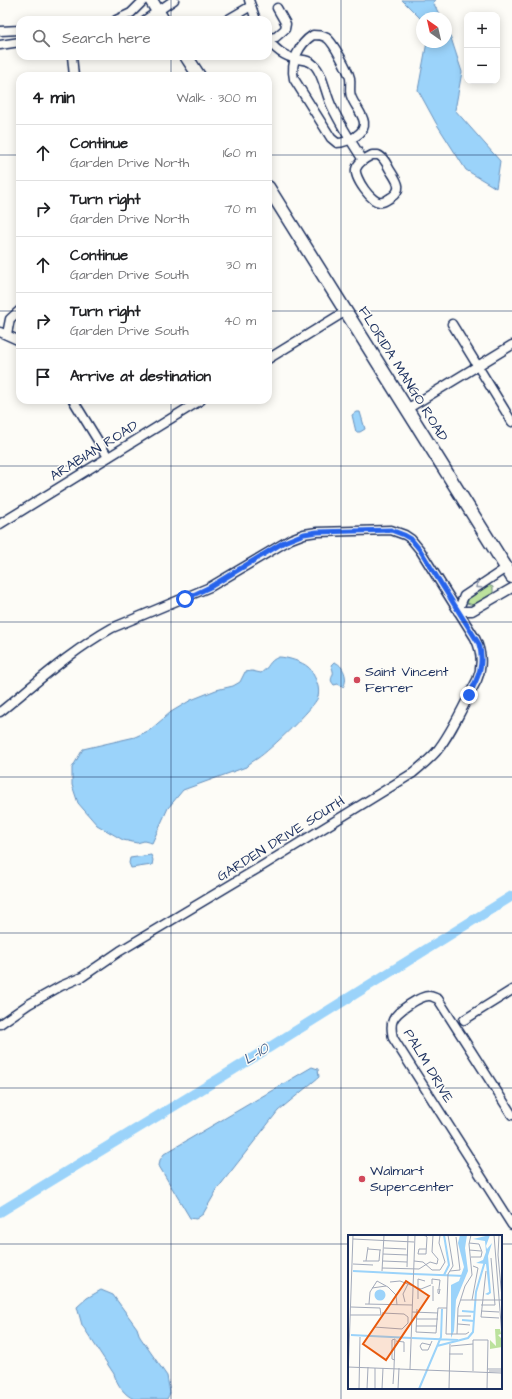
<!DOCTYPE html>
<meta charset="utf-8">
<style>
:root{--surface:#fff;--page:#f2f2f2;--text:#202124;--muted:#757577;--line:#e0e0e0}
body{margin:0;font-family:"Architects Daughter",sans-serif;background:var(--page);color:var(--text)}
.controls{position:absolute;right:12px;top:12px;display:grid;overflow:hidden;border-radius:8px;box-shadow:0 2px 10px #0003}
.controls button{width:36px;height:36px;display:grid;place-items:center;padding:0;border:0;border-bottom:1px solid var(--line);background:var(--surface);color:var(--text);font:20px sans-serif}
.compass{position:absolute;left:416px;top:12px;width:36px;height:36px;border-radius:50%;background:var(--surface);box-shadow:0 2px 10px #0003;rotate:326deg}
.stop{position:absolute;width:12px;height:12px;margin:-9px;border:3px solid #2563eb;border-radius:50%;background:#fff}
.stop.end{background:#2563eb;border-color:#fff;box-shadow:0 1px 4px #0008}
.list{margin:0;padding:0;list-style:none}
h2{display:flex;justify-content:space-between;align-items:center;height:52px;margin:0;padding:0 16px;font-size:17px}
h2 small{font-size:13px;font-weight:400;color:var(--muted)}
.list li{display:grid;grid-template-columns:26px 1fr auto;gap:12px;align-items:center;box-sizing:border-box;height:56px;padding:0 16px;border-top:1px solid var(--line)}
.list b{display:block;font-size:15px;white-space:nowrap}
.list p{margin:0;font-size:13px;white-space:nowrap;color:var(--muted)}
.list em{font-size:13px;font-style:normal;color:var(--muted)}
.icon{flex:none;width:22px;height:22px;fill:none;stroke:currentColor;stroke-width:2;stroke-linecap:round;stroke-linejoin:round}
.map{position:relative;flex:none;width:512px;height:1399px;overflow:hidden}
.search{position:absolute;background:var(--surface);box-shadow:0 2px 10px #0003;left:16px;top:16px;width:256px;height:44px;display:flex;align-items:center;gap:10px;box-sizing:border-box;padding:0 14px;border-radius:12px;color:var(--muted);font-size:15px}
.panel{position:absolute;background:var(--surface);box-shadow:0 2px 10px #0003;left:16px;top:72px;width:256px;height:332px;border-radius:12px}
.map>svg:first-child{display:block}
.green{fill:#bce29d;stroke:#6c887e}
.water{fill:#9bd3fa;stroke:#6891bc}
.lines{fill:none;stroke-linecap:round;stroke-linejoin:round}
.canal{stroke:#9bd3fa;stroke-width:10}
.street-casing{stroke:#1b2f5e;stroke-width:11}
.secondary-casing{stroke:#1b2f5e;stroke-width:15}
.street{stroke:#fdfcf7;stroke-width:8}
.secondary{stroke:#fdfcf7;stroke-width:12}
.oneway{stroke:#8c96aa}
.route{stroke:#2563eb;stroke-width:5}
.grid{fill:none;stroke:#1b2f5e;stroke-width:1;stroke-opacity:0.55}
.poi-dot{fill:#d1495b;stroke:#fdfcf7;stroke-width:1.5}
.labels{text-anchor:middle;dominant-baseline:central;stroke-width:3;stroke-linejoin:round;paint-order:stroke}
.street-label{font-size:14px;fill:#1b2f5e;stroke:#fdfcf7}
.poi-label{font-size:14px;fill:#1b2f5e;stroke:#fdfcf7;text-anchor:start}
.water-label{font-size:15px;font-style:italic;fill:#3b5885;stroke:#fdfcf7}
.inset-river{fill:none;stroke:#9bd3fa;stroke-width:2}
.inset-road{fill:none;stroke:#a3aaba;stroke-width:1}
.view{fill:#e8590c;fill-opacity:0.15;stroke:#e8590c;stroke-width:2}
.inset-edge{fill:none;stroke:#1b2f5e;stroke-width:2}
</style>
<div class="map">
<svg width="512" height="1399" viewBox="0 0 512 1399">
<rect width="100%" height="100%" fill="#fdfcf7"/>
<filter id="ink" filterUnits="userSpaceOnUse"><feTurbulence type="fractalNoise" baseFrequency=".025" numOctaves="2"/><feDisplacementMap in="SourceGraphic" scale="8" xChannelSelector="R" yChannelSelector="G"/><feConvolveMatrix kernelMatrix="1 2 1 2 8 2 1 2 1" color-interpolation-filters="sRGB"/></filter>
<g filter="url(#ink)">
<path class="green" d="M488,585L493,587V593L473,605L467,603L469,598Z"/>
<g class="water">
<path d="M402,0H436L433,2L441,18H422V23L420,18Z"/>
<path d="M446,28L451,38L462,72L455,110L500,161L496,188L466,170L436,123L418,90L427,42H446Z"/>
<path d="M356,412H360L365,429L360,432H356L352,415Z"/>
<path d="M279,657C286,657 303,662 308,667C310,668 312,672 313,674C317,681 320,689 318,697C315,707 269,751 258,758C254,761 249,763 246,767L183,790L168,808L152,843L144,841L137,843L123,840L97,825L78,803L72,785V768L83,749L135,737L150,730L171,712L191,700L216,690L233,686L240,682L245,672L252,671L261,673C270,667 268,661 279,657Z"/>
<path d="M334,662C343,664 349,679 343,687L338,684L334,685C330,680 331,680 333,674C334,672 332,668 331,665Z"/>
<path d="M151,855L153,860L152,865L131,868L129,863L130,858Z"/>
<path d="M312,1067L318,1069L319,1077L278,1111L218,1188L203,1214L196,1219L190,1218L159,1166L160,1160L164,1154Z"/>
<path d="M101,1290L113,1295L137,1328L140,1337L167,1376L170,1393L167,1399C159,1399 140,1399 134,1399C124,1395 117,1384 114,1374L82,1325L77,1307L87,1298Z"/>
</g>
<g class="lines">
<path class="canal" d="M0,1212L225,1075L512,896"/>
<g class="street-casing">
<g id="street">
<path d="M249,0L256,20"/>
<path d="M116,20L131,13L144,0"/>
<path d="M145,20L174,0"/>
<path d="M227,20L251,6"/>
<path d="M0,31L20,30"/>
<path d="M313,35C319,35 322,35 327,38C333,42 348,70 350,78C351,84 349,91 351,96C355,109 375,124 356,136C350,140 344,143 337,143L331,138L294,79C290,62 299,44 313,35Z"/>
<path d="M268,38L276,37L285,29L286,24L277,8"/>
<path d="M268,39C274,49 285,57 297,59C303,60 310,60 314,65C323,73 326,96 332,107C341,126 352,143 363,160"/>
<path d="M0,45L20,42"/>
<path d="M72,56L74,76"/>
<path d="M372,155C374,155 376,155 378,155C384,157 387,165 390,170C396,180 405,189 390,198C388,199 385,202 382,202C372,205 354,177 356,169C358,162 366,158 372,155Z"/>
<path d="M452,324L512,422"/>
<path d="M0,332L20,341"/>
<path d="M7,334L10,319L20,310"/>
<path d="M268,359L346,311"/>
<path d="M73,400L108,457"/>
<path d="M407,409L512,345"/>
<path d="M0,524L201,400"/>
<path d="M458,611L464,596L506,568"/>
<path d="M458,611H472L512,588"/>
<path d="M0,712C36,683 71,651 112,628L210,587L291,539L304,534L317,532L391,530L405,535L411,539L420,550L475,638C482,652 483,665 477,680C465,702 452,733 436,752C429,760 421,766 413,773L262,866L120,951L82,977L61,986L29,1004L0,1024"/>
<path d="M464,1020L512,990"/>
<path d="M512,1115L438,999C435,998 432,996 429,996C420,996 397,1011 393,1020C390,1026 392,1032 393,1038L512,1225"/>
</g>
</g>
<g class="secondary-casing">
<g id="secondary">
<path d="M151,0L163,20"/>
<path d="M186,56L199,76"/>
<path d="M268,187L512,577"/>
</g>
</g>
<use href="#street" class="street"/>
<use href="#secondary" class="secondary"/>
</g>
<defs><path id="oneway-chevron" d="M-2-3.5L2.5 0L-2 3.5" fill="none" stroke-width="1.6" stroke-linecap="round" stroke-linejoin="round"/></defs>
<use class="oneway" href="#oneway-chevron" transform="translate(478 586) rotate(146)"/>
</g>
<g class="lines" filter="url(#ink)">
<path class="route" d="M185,599L210,587L284,542L304,534L317,532L391,530L404,535L411,539L420,550L479,644C485,664 478,678 469,695"/>
</g>
<path class="grid" d="M171,0V20M341,0V1399M171,56V76M0,155H20M268,155H512M0,311H20M268,311H512M171,400V1399M0,466H512M0,622H512M0,777H512M0,933H512M0,1088H512M0,1244H349M501,1244H512"/>
<g class="poi-dot">
<circle cx="357" cy="680" r="4"/>
<circle cx="362" cy="1179" r="4"/>
</g>
<g class="labels">
<g class="street-label">
<text transform="translate(403 374) rotate(58)">FLORIDA MANGO ROAD</text>
<text transform="translate(94 451) rotate(-32)">ARABIAN ROAD</text>
<text transform="translate(281 839) rotate(-32)">GARDEN DRIVE SOUTH</text>
<text transform="translate(428 1066) rotate(59)">PALM DRIVE</text>
</g>
<g class="poi-label">
<text x="365" y="672">Saint Vincent<tspan x="365" dy="16">Ferrer</tspan></text>
<text x="370" y="1171">Walmart<tspan x="370" dy="16">Supercenter</tspan></text>
</g>
<g class="water-label">
<text transform="translate(256 1054) rotate(-32)">L-10</text>
</g>
</g>
<g transform="translate(348 1235)">
<rect width="154" height="154" fill="#fdfcf7"/>
<path d="M147,94H152L153,99L150,100L153,103L154,112L142,114V105L148,111Z" fill="#bce29d"/>
<path d="M112,0H119L117,13L120,36L108,65L106,96L103,103V50L111,46L116,32L110,8ZM142,0L138,11L139,14L144,8L140,21L143,58L140,60L137,59L141,57L138,29L128,28L135,25L138,17L137,6L125,4ZM26.5 60a5.5 5.5 0 1 1 11 0a5.5 5.5 0 1 1-11 0Z" fill="#9bd3fa"/>
<path class="inset-river" d="M5,36L65,39M66,39L117,41M96,40L101,30L96,0M114,76L127,77M114,85L126,86M3,100L63,103M64,103L110,105M89,111L120,103L125,97L128,57L137,26M71,154L93,102L94,74"/>
<path class="inset-road" d="M74,0L78,1L79,2L78,19H70L71,14H78M100,0L105,31L100,39L98,99H118L121,97M146,0L154,101M151,0L150,20L154,63M5,4L66,7M121,8L131,9L134,17L133,22H123M36,13L58,14M20,14L33,15M121,15L133,16M35,19L60,20M15,26H31L32,15M18,26L20,12M35,26L59,27M66,26L75,27L84,35H92L97,27L91,8L92,0M5,29L25,30M59,32L60,0M34,33L71,34L82,27L89,29L90,24L84,17L85,0M34,36L36,0M102,36L112,35L108,2M138,36L133,82L151,83M42,47L52,46L73,54L83,50M84,49V44L92,45L91,53M24,53L38,51M90,54H92L91,59L90,58ZM70,64V44L77,46M113,65H153M124,65L130,33L125,31M85,66V51M57,67L55,59L60,49M17,69L64,70M21,69L22,57L29,46L40,52L48,60L49,70M133,70H147L143,23M69,74L68,97L88,98L90,73H99M133,76L151,77M64,77L90,78M34,78L56,79L60,82V88M2,80H33L32,73L3,72M110,81H123M69,84H90M110,89L122,90M68,91H89M26,92L54,94L60,88M109,99L110,73L117,51L124,40L121,9L123,0M48,106L56,107V117M72,111L74,115H80L84,106M72,111L74,108L83,110M103,111L125,109M101,119H115M47,125L44,124V105L47,104M0,132L153,138M46,133L47,104M62,134L67,0M139,134H154M125,136V105H140L139,154M141,136H154M0,143L5,0M45,149L46,133M11,154L12,102M19,154L20,132M27,154V133M34,154L35,133M50,154L51,133M101,154L102,109"/>
<path class="view" d="M58,46L81,61L38,125L15,109Z"/>
<rect width="154" height="154" class="inset-edge"/>
</g>
</svg>
<div class="controls">
<button>+</button>
<button>−</button>
</div>
<svg class="compass" viewBox="-18 -18 36 36"><path d="M0-13l5 13h-10z" fill="#e53935"/><path d="M0 13l5-13h-10z" fill="#757577"/></svg>
<div class="stop" style="left:185px;top:599px"></div>
<div class="stop end" style="left:469px;top:695px"></div>
<div class="search"><svg class="icon" aria-label="search" viewBox="0 0 24 24"><circle cx="10" cy="10" r="6"/><path d="M15 15l6 6"/></svg>Search here</div>
<section class="panel">
<h2>4 min<small>Walk · 300 m</small></h2>
<ul class="list">
<li><svg class="icon" aria-label="ahead" viewBox="0 0 24 24"><path d="M12 20V5M6 11l6-6 6 6"/></svg><div><b>Continue</b><p>Garden Drive North</p></div><em>160 m</em></li>
<li><svg class="icon" aria-label="right" viewBox="0 0 24 24"><path d="M7 20v-9h11M14 6l5 5-5 5"/></svg><div><b>Turn right</b><p>Garden Drive North</p></div><em>70 m</em></li>
<li><svg class="icon" aria-label="ahead" viewBox="0 0 24 24"><path d="M12 20V5M6 11l6-6 6 6"/></svg><div><b>Continue</b><p>Garden Drive South</p></div><em>30 m</em></li>
<li><svg class="icon" aria-label="right" viewBox="0 0 24 24"><path d="M7 20v-9h11M14 6l5 5-5 5"/></svg><div><b>Turn right</b><p>Garden Drive South</p></div><em>40 m</em></li>
<li><svg class="icon" aria-label="arrive" viewBox="0 0 24 24"><path d="M6 21V4h12l-3 4 3 4H6"/></svg><div><b>Arrive at destination</b></div></li>
</ul>
</section>
</div>
